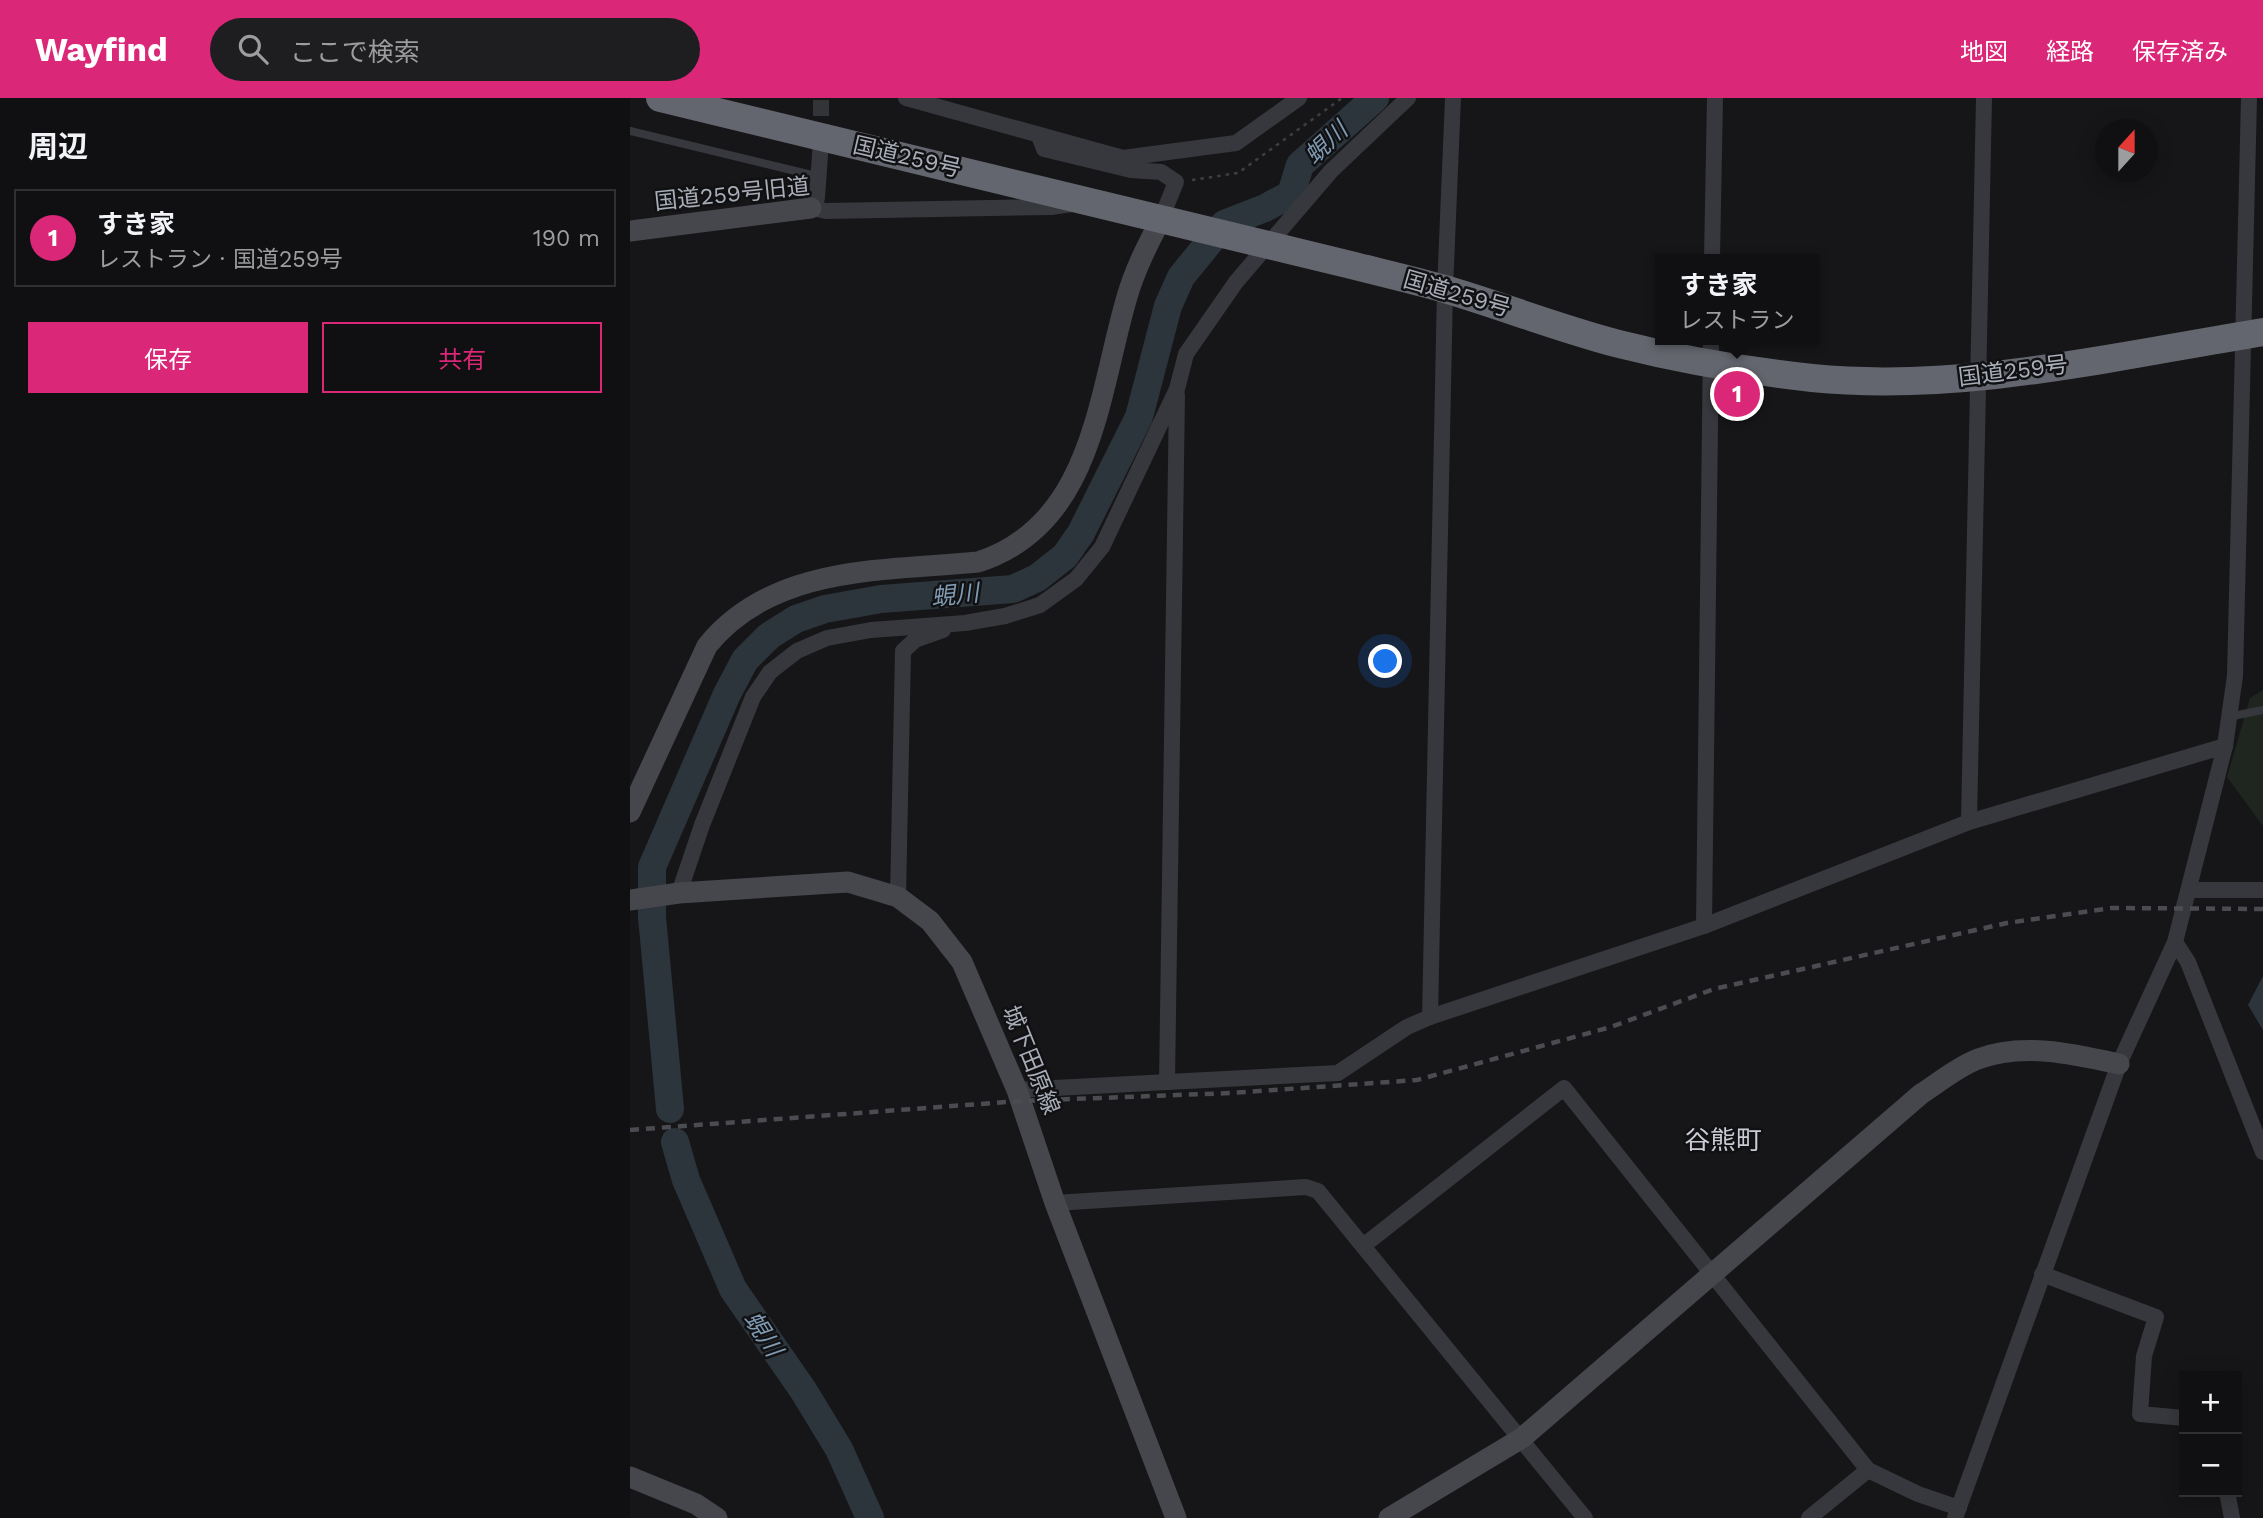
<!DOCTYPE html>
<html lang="ja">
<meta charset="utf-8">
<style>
:root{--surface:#101012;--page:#1e1e20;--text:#f1f3f6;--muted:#9c9d9f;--line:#303032;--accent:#db2777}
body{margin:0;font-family:"Work Sans","Noto Sans JP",sans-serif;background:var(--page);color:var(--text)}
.controls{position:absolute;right:21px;bottom:21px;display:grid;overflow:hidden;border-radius:0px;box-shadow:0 4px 18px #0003}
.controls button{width:63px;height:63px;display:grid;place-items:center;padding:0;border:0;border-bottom:2px solid var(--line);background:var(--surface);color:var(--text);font:35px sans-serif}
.compass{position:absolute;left:1465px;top:21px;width:63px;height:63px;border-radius:50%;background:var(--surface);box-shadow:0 4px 18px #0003;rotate:21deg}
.you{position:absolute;left:756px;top:564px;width:24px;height:24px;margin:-18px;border:5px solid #fff;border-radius:50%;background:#1a73e8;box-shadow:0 0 0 10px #1a73e833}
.badge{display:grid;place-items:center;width:46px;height:46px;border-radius:50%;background:var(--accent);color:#fff;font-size:23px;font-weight:700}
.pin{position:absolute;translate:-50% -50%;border:4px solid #fff;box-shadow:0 2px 7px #0006}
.popup{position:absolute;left:1025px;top:156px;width:164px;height:91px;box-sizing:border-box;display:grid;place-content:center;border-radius:0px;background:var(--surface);filter:drop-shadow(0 2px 5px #0005);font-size:23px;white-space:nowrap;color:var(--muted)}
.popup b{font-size:26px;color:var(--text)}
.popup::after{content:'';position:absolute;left:50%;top:100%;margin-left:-14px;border:14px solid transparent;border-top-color:var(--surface)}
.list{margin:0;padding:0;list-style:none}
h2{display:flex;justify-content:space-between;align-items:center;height:91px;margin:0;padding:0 28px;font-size:30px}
h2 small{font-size:23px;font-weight:400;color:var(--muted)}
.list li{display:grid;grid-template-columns:46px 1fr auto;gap:21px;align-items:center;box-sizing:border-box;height:98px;margin:0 14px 14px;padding:0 14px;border:2px solid var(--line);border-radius:0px}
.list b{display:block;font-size:26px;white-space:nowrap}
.list p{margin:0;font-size:23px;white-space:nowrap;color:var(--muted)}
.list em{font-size:23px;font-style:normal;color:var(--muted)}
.actions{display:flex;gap:14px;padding:21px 28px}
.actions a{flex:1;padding:16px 0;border:2px solid var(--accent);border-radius:0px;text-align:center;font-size:24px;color:var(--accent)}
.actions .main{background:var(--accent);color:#fff}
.icon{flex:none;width:38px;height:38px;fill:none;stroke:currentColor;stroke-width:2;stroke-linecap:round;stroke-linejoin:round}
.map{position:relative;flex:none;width:1633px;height:1420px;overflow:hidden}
header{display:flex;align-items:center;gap:42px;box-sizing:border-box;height:98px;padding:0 35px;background:var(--accent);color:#fff}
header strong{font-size:33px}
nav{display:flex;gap:38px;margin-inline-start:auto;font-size:24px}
.search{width:490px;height:63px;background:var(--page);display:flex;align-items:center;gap:18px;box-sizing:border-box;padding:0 24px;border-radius:38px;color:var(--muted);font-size:26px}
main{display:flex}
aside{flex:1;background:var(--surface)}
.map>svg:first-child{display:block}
.green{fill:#1e261f}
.water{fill:#2c353c}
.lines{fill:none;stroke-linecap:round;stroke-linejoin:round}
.river{stroke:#2c353c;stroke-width:28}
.building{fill:#404145}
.street-tunnel{stroke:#333438;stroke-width:16;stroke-dasharray:16 8;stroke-linecap:butt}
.path{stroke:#3d3f44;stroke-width:2.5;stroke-dasharray:3.5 5;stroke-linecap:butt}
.lane{stroke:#37383d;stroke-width:8}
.street{stroke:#37383d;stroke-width:16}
.secondary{stroke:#45474d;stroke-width:21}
.highway{stroke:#63666e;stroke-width:28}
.rail{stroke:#4a4c52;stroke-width:4.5;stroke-dasharray:9 7;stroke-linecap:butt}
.labels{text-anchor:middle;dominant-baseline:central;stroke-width:5;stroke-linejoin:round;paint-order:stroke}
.street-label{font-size:23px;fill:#a8adb8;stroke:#111113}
.water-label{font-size:24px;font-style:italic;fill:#7f9bb3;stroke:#111113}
.quarter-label{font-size:26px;fill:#c9ccd4;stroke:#111113}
</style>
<header>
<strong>Wayfind</strong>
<div class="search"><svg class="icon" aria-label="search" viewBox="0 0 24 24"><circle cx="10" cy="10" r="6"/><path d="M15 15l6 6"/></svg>ここで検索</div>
<nav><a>地図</a><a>経路</a><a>保存済み</a></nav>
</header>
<main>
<aside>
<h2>周辺<small></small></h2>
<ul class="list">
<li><span class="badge">1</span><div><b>すき家</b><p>レストラン · 国道259号</p></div><em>190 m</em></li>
</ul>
<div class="actions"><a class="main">保存</a><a>共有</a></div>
</aside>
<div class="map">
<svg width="1633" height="1420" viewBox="0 0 1633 1420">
<rect width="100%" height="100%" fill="#161618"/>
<path class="green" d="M1633,592V728L1597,679L1620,600Z"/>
<path class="water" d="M1633,878V932L1618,907Z"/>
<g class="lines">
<g class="river">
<path d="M40,1011L22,819V769L97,596L115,562L139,538L166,521L195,511L251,501L383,491L407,480L435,458L451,435L509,319L538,208L551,179L594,126L635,110L661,96L670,67L745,0"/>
<path d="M45,1044L56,1082L103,1191L173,1292L209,1351L240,1420"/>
</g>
</g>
<path class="building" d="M1093,285L1123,289L1121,318L1091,316Z"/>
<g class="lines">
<path class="street-tunnel" d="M191,42V0"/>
<path class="path" d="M562,82L608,75L712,0"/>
<g class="lane">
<path d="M0,33L186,78"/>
<path d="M1598,619L1633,612"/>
</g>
<g class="street">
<path d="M276,0L493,60L606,45L669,0"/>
<path d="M409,38L414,51L501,72L531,74L546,84L531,121"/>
<path d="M191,42L187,100L181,110L196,113L421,109L442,106"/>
<path d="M1082,161L1085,0"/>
<path d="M1339,724L1354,0"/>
<path d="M1559,792H1633"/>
<path d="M49,795L72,727L123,599L140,574L167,553L197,540L241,532L335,525L375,518L410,507L446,481L472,449L547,291L556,256L606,184L701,73L778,0"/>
<path d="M268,799L273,553L285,542L313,532"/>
<path d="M1074,828L1081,242"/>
<path d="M1545,844L1558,864L1633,1054"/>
<path d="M800,919L815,191L823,0"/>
<path d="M537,984L547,297"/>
<path d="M387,992L708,975L777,929L800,919L1074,828L1339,724L1595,648"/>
<path d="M425,1105L676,1089L688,1093L955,1420"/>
<path d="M733,1148L934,990L1238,1372L1288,1396L1329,1410"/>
<path d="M1412,1176L1526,1219L1514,1258L1510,1316L1554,1320"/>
<path d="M1597,1394L1602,1420"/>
<path d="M1179,1420L1238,1372"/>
<path d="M1325,1420L1489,966L1545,844L1595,648L1605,578L1619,0"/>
</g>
<g class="secondary">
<path d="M0,133L181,110"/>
<path d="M0,714L77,548C142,467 253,473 348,464C463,427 468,297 497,199C505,171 518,146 531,121"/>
<path d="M0,802L49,795L218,784L268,799L300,823L332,864L387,992L425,1105L546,1420"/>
<path d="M0,1379L66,1406L87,1420"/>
<path d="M759,1420L892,1340L1291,996C1310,984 1327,969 1348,961C1393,944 1444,956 1489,966"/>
</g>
<path class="highway" d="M30,0L725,168C756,176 787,183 818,192C875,209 931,231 989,246C1052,262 1117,273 1182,280C1333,295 1485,258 1633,234"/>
<path class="rail" d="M0,1032L390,1003L601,995L787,982L981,929L1084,891L1377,825L1482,810L1633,811"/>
</g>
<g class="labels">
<g class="street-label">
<text transform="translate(277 59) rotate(13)">国道259号</text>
<text transform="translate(102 96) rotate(-6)">国道259号旧道</text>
<text transform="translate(827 196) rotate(16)">国道259号</text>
<text transform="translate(1383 273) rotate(-7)">国道259号</text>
<text transform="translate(401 962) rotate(68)">城下田原線</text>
</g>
<g class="water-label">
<text transform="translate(696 45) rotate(-43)">蜆川</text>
<text transform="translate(325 497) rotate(-6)">蜆川</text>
<text transform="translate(133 1236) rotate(57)">蜆川</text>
</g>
<g class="quarter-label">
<text x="1093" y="1042">谷熊町</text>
</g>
</g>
</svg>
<div class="controls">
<button>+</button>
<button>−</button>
</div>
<svg class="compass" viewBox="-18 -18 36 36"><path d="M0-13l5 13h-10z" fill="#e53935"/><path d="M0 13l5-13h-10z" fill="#9c9d9f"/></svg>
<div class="you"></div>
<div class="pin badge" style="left:1107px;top:296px">1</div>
<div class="popup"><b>すき家</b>レストラン</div>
</div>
</main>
